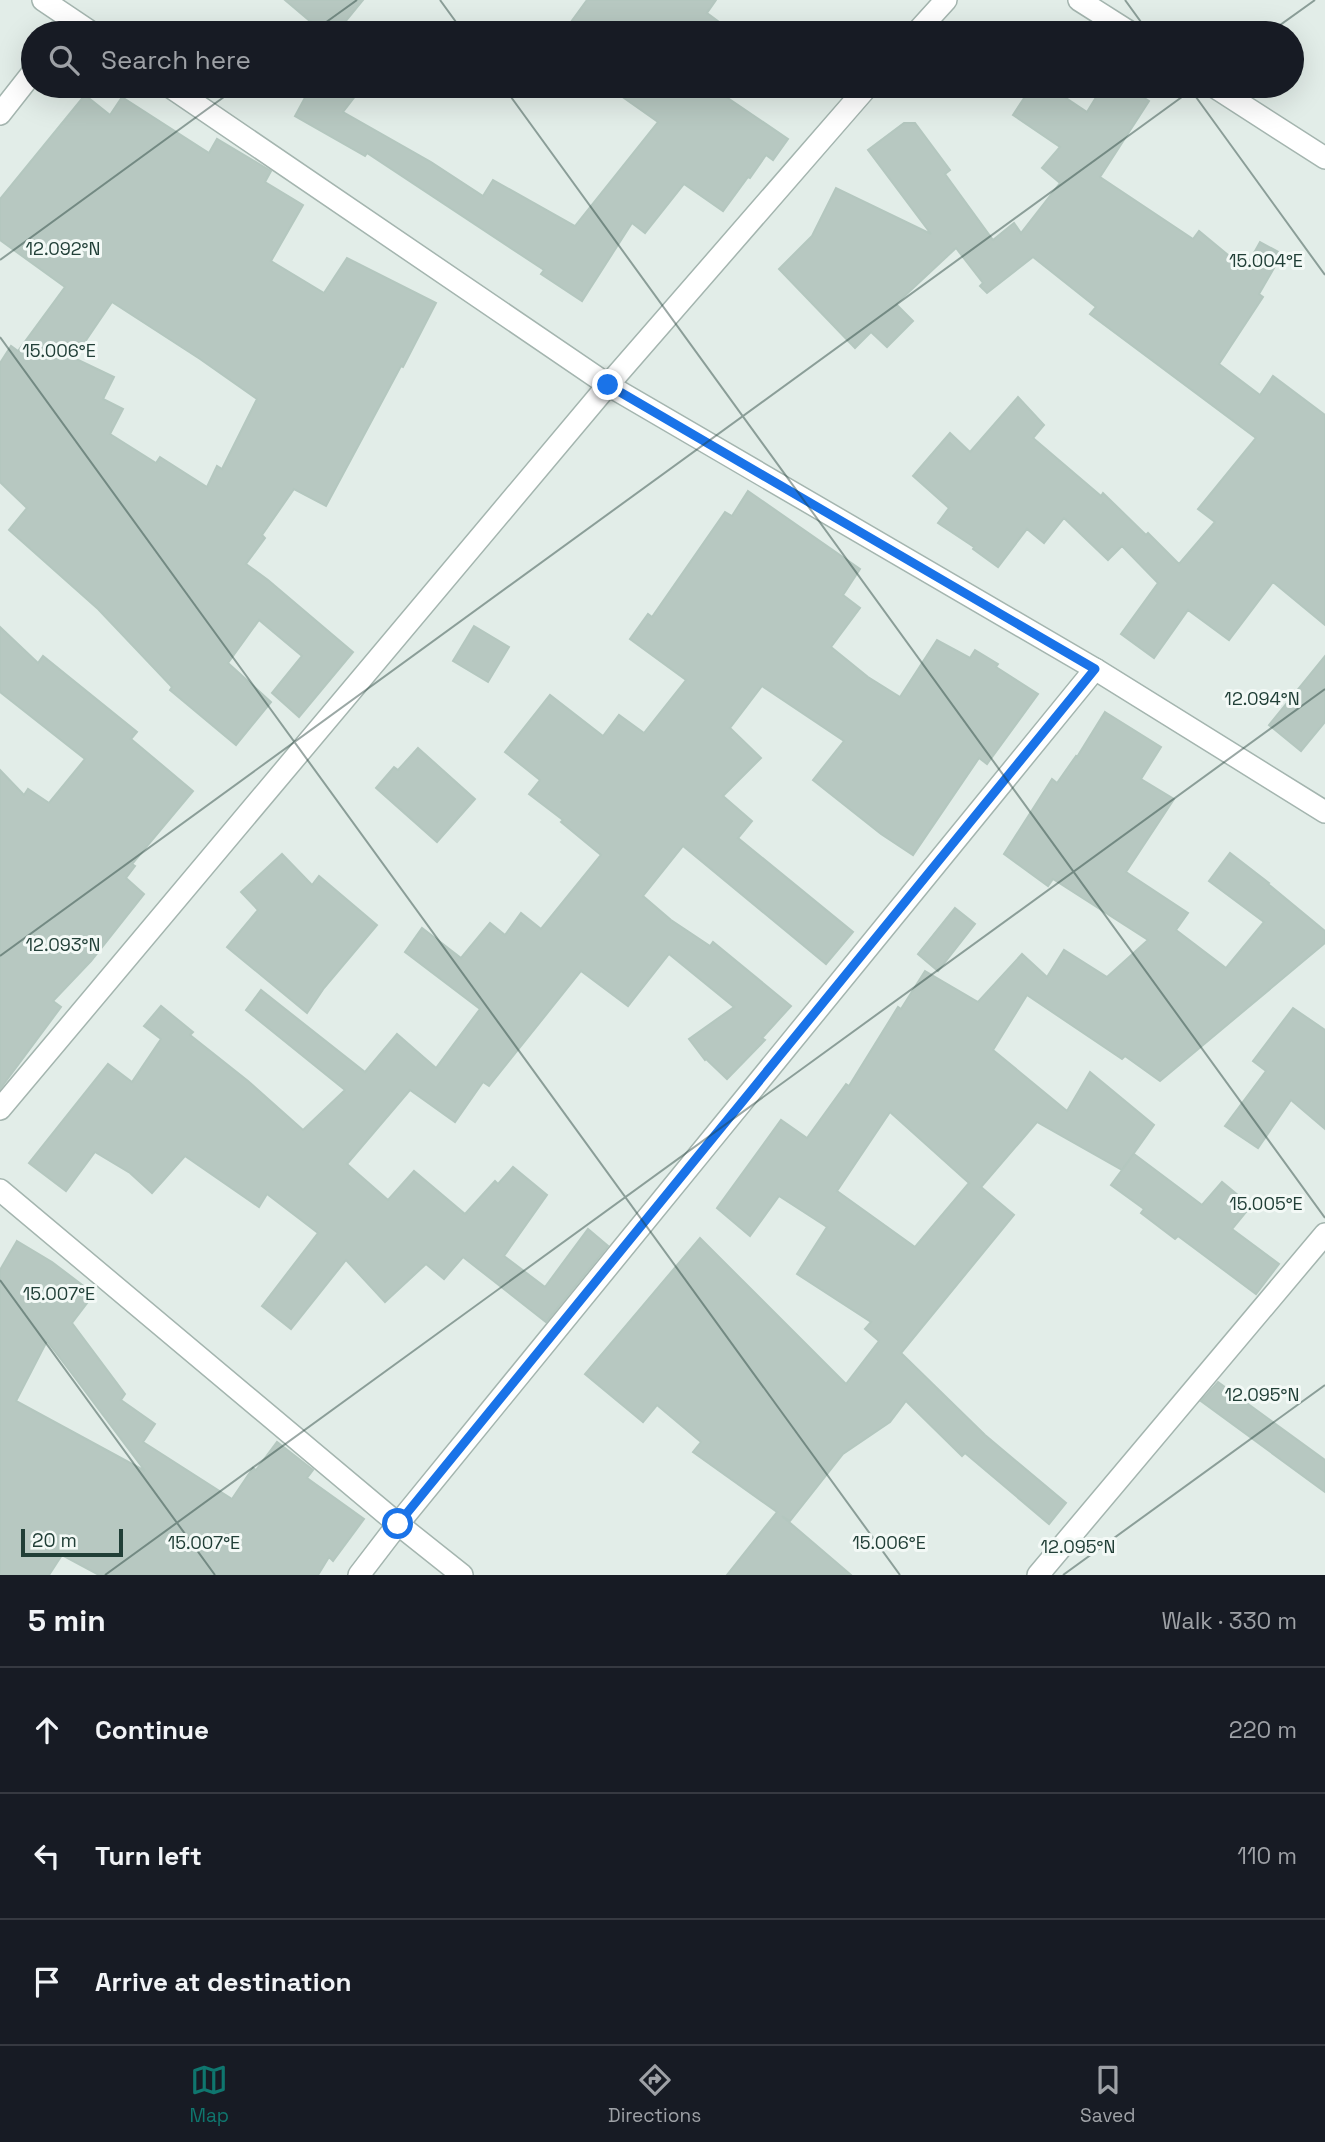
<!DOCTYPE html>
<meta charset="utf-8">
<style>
:root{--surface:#171b24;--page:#20242c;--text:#f1f3f6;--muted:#9ea1a6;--line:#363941;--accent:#0f766e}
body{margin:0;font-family:"Space Grotesk",sans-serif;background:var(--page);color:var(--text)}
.scale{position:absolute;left:21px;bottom:18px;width:102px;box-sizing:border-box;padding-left:7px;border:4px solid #213f37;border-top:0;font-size:19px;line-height:24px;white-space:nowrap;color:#213f37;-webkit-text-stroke:5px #f3f9f6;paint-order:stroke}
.stop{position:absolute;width:21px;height:21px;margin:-16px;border:5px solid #1a73e8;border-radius:50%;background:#fff}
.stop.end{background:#1a73e8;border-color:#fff;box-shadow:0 2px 7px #0008}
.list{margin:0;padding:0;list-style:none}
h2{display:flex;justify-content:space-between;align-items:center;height:91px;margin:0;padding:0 28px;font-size:30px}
h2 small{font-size:23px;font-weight:400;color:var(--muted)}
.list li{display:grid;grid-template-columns:46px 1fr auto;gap:21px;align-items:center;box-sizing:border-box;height:126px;padding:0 28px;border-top:2px solid var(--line)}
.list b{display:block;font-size:26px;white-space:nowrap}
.list em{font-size:23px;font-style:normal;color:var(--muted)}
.icon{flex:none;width:38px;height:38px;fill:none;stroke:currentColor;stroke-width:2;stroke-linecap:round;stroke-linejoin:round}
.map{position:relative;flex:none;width:1325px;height:1575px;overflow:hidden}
.search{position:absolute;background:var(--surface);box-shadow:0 7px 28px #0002;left:21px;right:21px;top:21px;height:77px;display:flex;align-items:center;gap:18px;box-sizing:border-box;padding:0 24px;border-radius:38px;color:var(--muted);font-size:26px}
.sheet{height:469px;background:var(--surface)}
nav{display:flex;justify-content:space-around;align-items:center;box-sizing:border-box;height:98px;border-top:2px solid var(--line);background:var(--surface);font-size:19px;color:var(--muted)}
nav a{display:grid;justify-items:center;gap:4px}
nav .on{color:var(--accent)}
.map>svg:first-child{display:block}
.building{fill:#b7c8c1;stroke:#b4c7bf;stroke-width:2;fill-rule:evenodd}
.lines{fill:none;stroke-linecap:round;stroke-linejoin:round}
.minor-casing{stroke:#a4b5af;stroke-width:24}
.minor{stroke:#fff;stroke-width:21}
.route{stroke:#1a73e8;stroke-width:9}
.ticks{fill:none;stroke:#213f37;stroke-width:2;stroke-opacity:0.45}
.ticks-label{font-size:18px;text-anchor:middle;fill:#213f37;stroke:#f3f9f6;stroke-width:6;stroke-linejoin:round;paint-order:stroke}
</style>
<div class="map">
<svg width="1325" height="1575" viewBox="0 0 1325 1575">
<rect width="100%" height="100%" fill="#e2ede8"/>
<g class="building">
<path d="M285,0H363L336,33H324Z"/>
<path d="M587,0H716L707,13L734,33H563Z"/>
<path d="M326,86H363L343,112L431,162L483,196L493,180L575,226L658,122L607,86H710L788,139L773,160L766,155L750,178L748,177L723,211L684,184L645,233L632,223L582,301L541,274L544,270L367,153L365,156L295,116L308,92L318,97Z"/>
<path d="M1032,86H1048L1087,112L1103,86H1126L1149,101L1100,177L1193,239L1199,231L1245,269L1260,242L1282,254L1259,294L1263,297L1219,364L1260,395L1273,376L1325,415V625L1273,582L1229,640L1188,610L1154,658L1121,634L1158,583L1122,546L1108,560L1064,518L1044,543L1027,529L998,567L973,549L974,547L938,523L949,508L913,476L950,433L970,452L1018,397L1044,425L1033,438L1101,496L1103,493L1146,535L1148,533L1179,564L1215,522L1198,509L1256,438L1090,314L1096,307L1033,257L987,293L980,286L983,283L956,248L896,304L913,321L887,347L871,332L855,348L779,269L812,236L836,188L931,234L868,150L904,123H915L950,170L945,174L993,240L1014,223L1021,233L1060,183L1042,168L1060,147L1013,115Z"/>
<path d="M85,95L110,115L122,97L209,153L217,139L271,171L265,182L303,205L271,261L324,293L347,258L436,303L403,367L401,366L326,506L294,489L262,535L265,538L246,564L268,580L353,652L299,717L272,693L302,656L259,620L228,663L271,702L236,745L170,690L172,687L98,609L9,530L27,508L0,482V363L11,346L18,351L65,287L0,240V199ZM112,302L200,359L257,399L222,469L217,466L207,487L160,457L156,463L110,434L123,409L103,399L114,377L74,358Z"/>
<path d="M748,491L860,569L843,595L860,608L831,647L868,677L900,697L937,640L970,658L975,650L998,664L996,667L1038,694L987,764L979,758L913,855L881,834L813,780L844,741L762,686L730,728L761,758L723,796L752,821L738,838L853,932L826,964L683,846L643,896L671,920L710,946L713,942L791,1006L762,1038L765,1040L727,1079L706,1059L705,1060L689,1039L734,1007L669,954L628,1006L581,971L489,1086L483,1082L455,1122L410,1090L347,1164L388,1200L414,1171L465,1214L495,1181L498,1184L513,1167L547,1195L504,1256L545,1287L588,1229L608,1246L546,1322L463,1257L444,1279L426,1264L385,1302L346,1260L291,1329L262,1306L318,1233L267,1194L259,1207L185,1156L152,1193L130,1173L95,1152L66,1191L29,1163L108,1064L132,1082L161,1039L144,1026L161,1006L193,1032L190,1035L248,1081L303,1130L345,1090L246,1010L261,990L365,1072L397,1034L436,1068L480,1009L405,952L422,928L461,958L490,923L505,935L521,913L541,929L601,855L561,822L563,820L529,794L540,780L505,752L550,695L603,736L619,715L644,733L686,680L630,639L648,614L652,617L725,512L732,516Z"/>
<path d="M474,626L509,647L488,682L453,661Z"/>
<path d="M0,627L38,663L43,656L137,732L131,739L193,791L132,864L135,866L126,878L144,894L91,961L53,1001L61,1007L0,1089V770L24,795L28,789L49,803L85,759L0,692Z"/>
<path d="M1325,656V722L1301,751L1269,725Z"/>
<path d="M1105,712L1161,747L1141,779L1174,799L1126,872L1188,913L1176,930L1226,968L1264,922L1209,881L1230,853L1269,883L1268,884L1325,931V943L1160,1081L1125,1056L1122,1059L1027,995L993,1050L1067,1111L1090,1072L1154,1125L1122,1170L1037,1122L981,1187L1014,1215L901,1353L985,1435L1066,1503L1049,1524L965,1453L962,1456L906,1401L890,1422L843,1454L790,1521L782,1516L851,1575H727L777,1512L693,1452L701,1442L657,1405L643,1422L585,1374L700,1238L846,1384L879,1341L865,1329L871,1322L797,1274L827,1227L779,1196L750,1236L717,1208L781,1120L807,1138L846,1084L849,1086L898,1007L901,1009L925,971L978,1002L1022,954L1047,977L1064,950L1107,977L1148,940L1053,879L1048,886L1004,854L1052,779L1057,783L1076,756L1077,757ZM890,1112L969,1183L915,1247L837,1191Z"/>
<path d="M418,748L475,799L437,842L376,788L394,767L398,770Z"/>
<path d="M282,854L312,885L319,876L377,925L324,988L307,1013L227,947L258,910L241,892Z"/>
<path d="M955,908L975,924L938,971L918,954Z"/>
<path d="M1293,1008L1325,1030V1129L1291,1100L1258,1148L1225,1126L1266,1071L1253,1061Z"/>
<path d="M1134,1154L1202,1205L1222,1182L1251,1206L1232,1229L1279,1264L1256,1294L1178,1236L1175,1239L1141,1213L1144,1209L1111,1185Z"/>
<path d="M17,1241L52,1262L94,1294L72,1323L125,1394L121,1400L155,1424L143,1442L232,1499L253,1468L256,1470L277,1442L313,1470L307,1478L364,1519L333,1561L329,1557L318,1575H99L62,1555L49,1575H0V1270ZM47,1341L70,1371L145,1471L16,1401Z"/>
<path d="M1218,1382L1325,1460V1492L1201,1401Z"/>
</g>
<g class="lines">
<g class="minor-casing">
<g id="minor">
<path d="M43,0L92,33"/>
<path d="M1079,0L1131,33"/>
<path d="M916,33L946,0"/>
<path d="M169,86L608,385L1095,669L1325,812"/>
<path d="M1213,86L1325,158"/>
<path d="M0,114L33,72"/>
<path d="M0,1109L608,385L868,86"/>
<path d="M0,1190L398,1524L462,1575"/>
<path d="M359,1575L398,1524L1095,669"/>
<path d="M1038,1575L1325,1234"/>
</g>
</g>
<use href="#minor" class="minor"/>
</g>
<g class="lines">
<path class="route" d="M398,1524L1095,669L608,385"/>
</g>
<path class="ticks" d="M440,0L464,33M1125,0L1149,33M311,33L357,0M1269,33L1315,0M503,86L1325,1218M1188,86L1325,275M0,260L239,86M0,337L900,1575M0,956L1197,86M0,1280L215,1575M105,1575L1325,689M1063,1575L1325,1385"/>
<g class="ticks-label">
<text x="63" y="255">12.092°N</text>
<text x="1266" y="267">15.004°E</text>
<text x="59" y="357">15.006°E</text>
<text x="1262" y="705">12.094°N</text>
<text x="63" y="951">12.093°N</text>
<text x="1266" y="1210">15.005°E</text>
<text x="59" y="1300">15.007°E</text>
<text x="1262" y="1401">12.095°N</text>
<text x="204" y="1549">15.007°E</text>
<text x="889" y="1549">15.006°E</text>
<text x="1078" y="1553">12.095°N</text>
</g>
</svg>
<div class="scale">20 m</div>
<div class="stop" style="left:398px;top:1524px"></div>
<div class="stop end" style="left:608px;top:385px"></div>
<div class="search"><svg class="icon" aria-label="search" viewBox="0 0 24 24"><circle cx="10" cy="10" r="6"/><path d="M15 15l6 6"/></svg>Search here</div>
</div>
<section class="sheet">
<h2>5 min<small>Walk · 330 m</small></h2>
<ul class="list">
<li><svg class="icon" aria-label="ahead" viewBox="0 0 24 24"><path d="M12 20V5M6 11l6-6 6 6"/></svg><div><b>Continue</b></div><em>220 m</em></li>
<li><svg class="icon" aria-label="left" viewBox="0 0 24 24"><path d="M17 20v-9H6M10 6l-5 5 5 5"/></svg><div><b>Turn left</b></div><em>110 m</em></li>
<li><svg class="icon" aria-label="arrive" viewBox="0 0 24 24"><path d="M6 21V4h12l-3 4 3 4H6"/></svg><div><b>Arrive at destination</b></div></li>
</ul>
</section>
<nav>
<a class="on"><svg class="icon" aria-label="map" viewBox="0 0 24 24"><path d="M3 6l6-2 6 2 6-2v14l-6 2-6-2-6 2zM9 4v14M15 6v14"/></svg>Map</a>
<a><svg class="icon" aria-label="directions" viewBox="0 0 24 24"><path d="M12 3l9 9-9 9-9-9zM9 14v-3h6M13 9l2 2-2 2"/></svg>Directions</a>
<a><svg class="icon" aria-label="saved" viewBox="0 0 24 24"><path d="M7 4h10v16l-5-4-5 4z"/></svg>Saved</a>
</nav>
